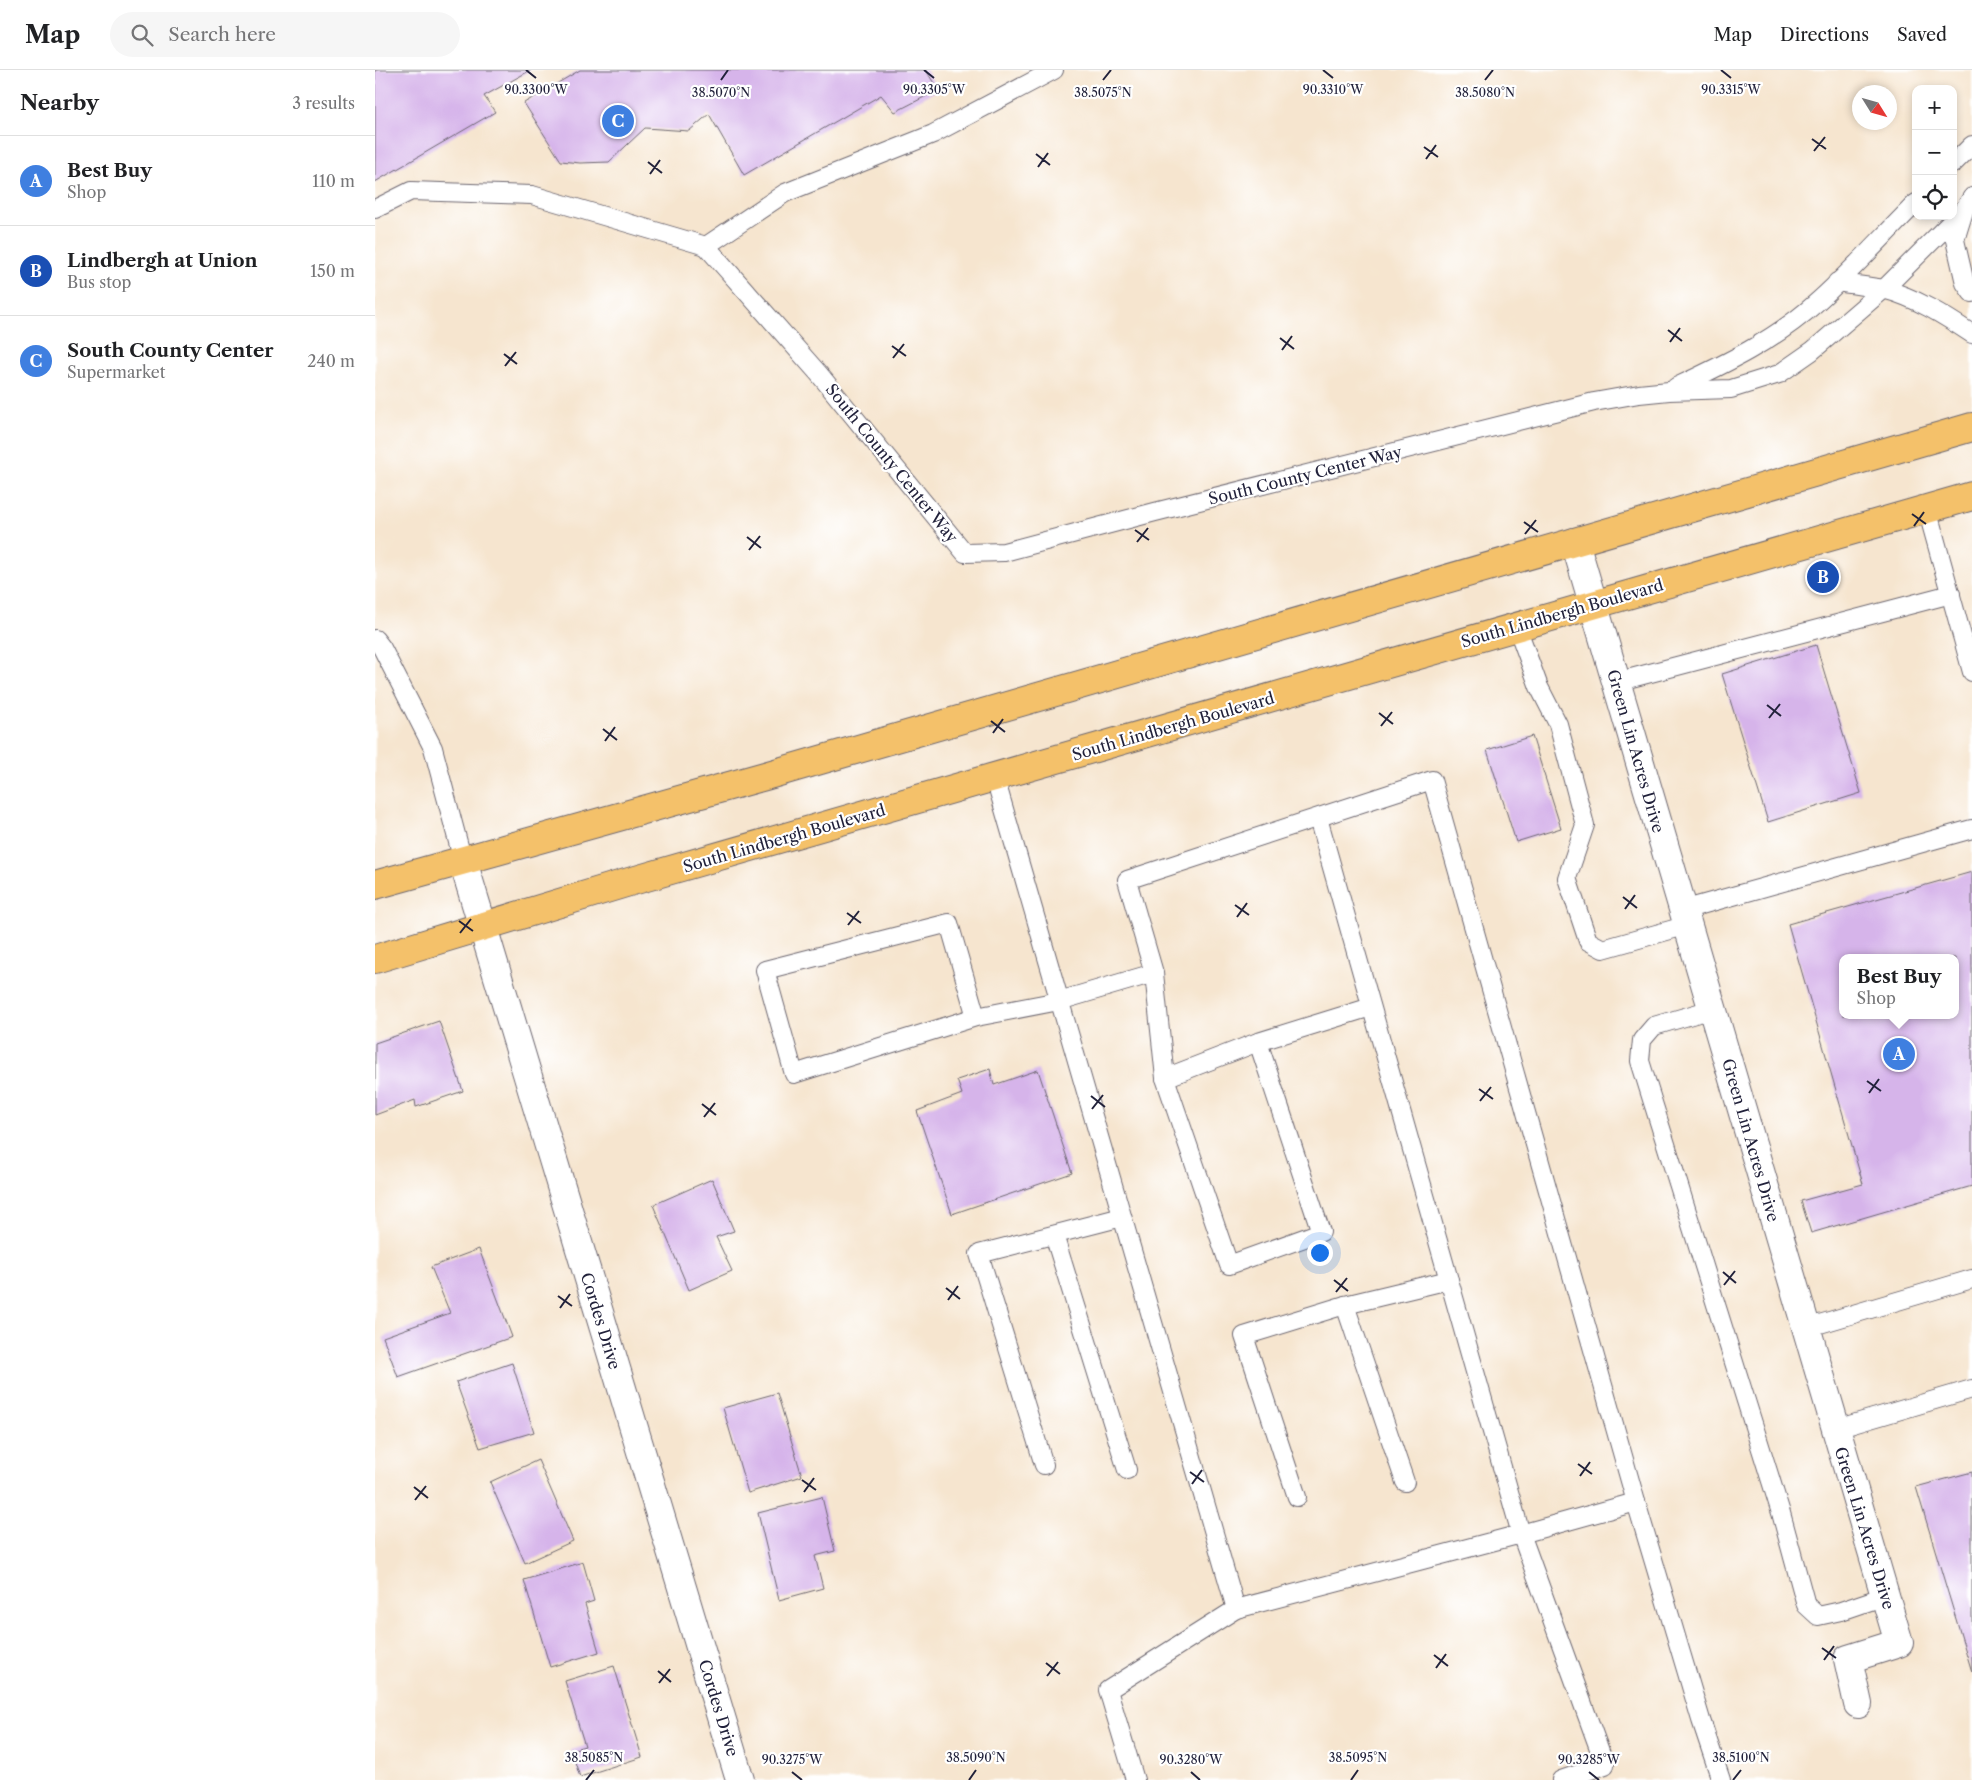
<!DOCTYPE html>
<meta charset="utf-8">
<style>
:root{--surface:#fff;--page:#f6f6f6;--text:#202124;--muted:#757577;--line:#e0e0e0;--accent:#db2777}
body{margin:0;font-family:"Libre Caslon Text",serif;background:var(--page);color:var(--text)}
.controls{position:absolute;right:15px;top:15px;display:grid;overflow:hidden;border-radius:10px;box-shadow:0 2px 8px #0003}
.controls button{width:45px;height:45px;display:grid;place-items:center;padding:0;border:0;border-bottom:1px solid var(--line);background:var(--surface);color:var(--text);font:25px sans-serif}
.compass{position:absolute;left:1477px;top:15px;width:45px;height:45px;border-radius:50%;background:var(--surface);box-shadow:0 2px 8px #0003;rotate:127deg}
.you{position:absolute;left:944px;top:1182px;width:18px;height:18px;margin:-12px;border:4px solid #fff;border-radius:50%;background:#1a73e8;box-shadow:0 0 0 8px #1a73e833}
.badge{display:grid;place-items:center;width:32px;height:32px;border-radius:50%;background:var(--accent);color:#fff;font-size:16px;font-weight:700}
.pin{position:absolute;translate:-50% -50%;border:2px solid #fff;box-shadow:0 1px 5px #0006}
.popup{position:absolute;left:1464px;top:884px;width:120px;height:65px;box-sizing:border-box;display:grid;place-content:center;border-radius:10px;background:var(--surface);filter:drop-shadow(0 1px 4px #0005);font-size:16px;white-space:nowrap;color:var(--muted)}
.popup b{font-size:19px;color:var(--text)}
.popup::after{content:'';position:absolute;left:50%;top:100%;margin-left:-10px;border:10px solid transparent;border-top-color:var(--surface)}
.list{margin:0;padding:0;list-style:none}
h2{display:flex;justify-content:space-between;align-items:center;height:65px;margin:0;padding:0 20px;font-size:21px}
h2 small{font-size:16px;font-weight:400;color:var(--muted)}
.list li{display:grid;grid-template-columns:32px 1fr auto;gap:15px;align-items:center;box-sizing:border-box;height:90px;padding:0 20px;border-top:1px solid var(--line)}
.list b{display:block;font-size:19px;white-space:nowrap}
.list p{margin:0;font-size:16px;white-space:nowrap;color:var(--muted)}
.list em{font-size:16px;font-style:normal;color:var(--muted)}
.icon{flex:none;width:28px;height:28px;fill:none;stroke:currentColor;stroke-width:2;stroke-linecap:round;stroke-linejoin:round}
.map{position:relative;flex:none;width:1597px;height:1710px;overflow:hidden}
header{display:flex;align-items:center;gap:30px;box-sizing:border-box;height:70px;padding:0 25px;background:var(--surface);border-bottom:1px solid var(--line)}
header strong{font-size:24px}
nav{display:flex;gap:28px;margin-inline-start:auto;font-size:18px}
.search{width:350px;height:45px;background:var(--page);display:flex;align-items:center;gap:12px;box-sizing:border-box;padding:0 18px;border-radius:28px;color:var(--muted);font-size:19px}
main{display:flex}
aside{flex:1;background:var(--surface)}
.map>svg:first-child{display:block}
.building{fill:#d6b4ea;fill-rule:evenodd}
.lines{fill:none;stroke-linecap:round;stroke-linejoin:round}
.lane-casing{stroke:#6c666f;stroke-width:20}
.street-casing{stroke:#6c666f;stroke-width:30}
.primary-casing{stroke:#6c666f;stroke-width:30}
.lane{stroke:#fff;stroke-width:18}
.street{stroke:#fff;stroke-width:28}
.primary{stroke:#f4c16a;stroke-width:28}
.ticks{fill:none;stroke:#22223b;stroke-width:2}
.labels{text-anchor:middle;dominant-baseline:central;stroke-width:4.5;stroke-linejoin:round;paint-order:stroke}
.street-label{font-size:16px;fill:#22223b;stroke:#fff}
.ticks-label{font-size:12px;text-anchor:middle;fill:#22223b;stroke:#fff;stroke-width:4.5;stroke-linejoin:round;paint-order:stroke}
</style>
<header>
<strong>Map</strong>
<div class="search"><svg class="icon" aria-label="search" viewBox="0 0 24 24"><circle cx="10" cy="10" r="6"/><path d="M15 15l6 6"/></svg>Search here</div>
<nav><a>Map</a><a>Directions</a><a>Saved</a></nav>
</header>
<main>
<aside>
<h2>Nearby<small>3 results</small></h2>
<ul class="list">
<li><span class="badge" style="background:#3f7fe0">A</span><div><b>Best Buy</b><p>Shop</p></div><em>110 m</em></li>
<li><span class="badge" style="background:#1a4fb4">B</span><div><b>Lindbergh at Union</b><p>Bus stop</p></div><em>150 m</em></li>
<li><span class="badge" style="background:#3f7fe0">C</span><div><b>South County Center</b><p>Supermarket</p></div><em>240 m</em></li>
</ul>
</aside>
<div class="map">
<svg width="1597" height="1710" viewBox="0 0 1597 1710">
<rect width="100%" height="100%" fill="#fff"/>
<filter id="ink" filterUnits="userSpaceOnUse"><feTurbulence type="fractalNoise" baseFrequency=".02" numOctaves="2"/><feDisplacementMap in="SourceGraphic" scale="10" xChannelSelector="R" yChannelSelector="G"/><feConvolveMatrix kernelMatrix="1 2 1 2 8 2 1 2 1" color-interpolation-filters="sRGB"/></filter>
<filter id="wash" filterUnits="userSpaceOnUse"><feTurbulence type="fractalNoise" baseFrequency=".0096" numOctaves="4" result="noise"/><feDisplacementMap in="SourceGraphic" scale="20" xChannelSelector="R" yChannelSelector="G"/><feGaussianBlur stdDeviation="1.12" result="paint"/><feColorMatrix in="noise" values="0 0 0 0 0 0 0 0 0 0 0 0 0 0 0 0 0 1.4 0 .05"/><feComposite in="paint" operator="in"/></filter>
<g filter="url(#wash)">
<rect width="100%" height="100%" fill="#f6e5cf"/>
<g id="blocks">
<g class="building">
<path d="M0,0H156L109,26L120,42L0,112Z"/>
<path d="M205,0H551L563,20L520,42L506,25L369,105L334,44L314,61L270,58L234,92L205,93L186,91L149,33Z"/>
<path d="M1441,575L1486,723L1393,752L1347,604Z"/>
<path d="M1157,666L1186,758L1141,772L1112,680Z"/>
<path d="M1597,802V1116L1436,1163L1426,1131L1488,1114L1413,854ZM1468,888H1580V945H1468Z"/>
<path d="M64,951L88,1021L41,1037L40,1030L0,1045V973Z"/>
<path d="M615,999L619,1015L663,1000L697,1103L577,1144L542,1041L587,1024L582,1010Z"/>
<path d="M337,1109L359,1161L341,1167L357,1201L314,1220L278,1135Z"/>
<path d="M104,1179L137,1267L23,1307L8,1267L75,1243L56,1197Z"/>
<path d="M137,1293L159,1362L105,1378L81,1312Z"/>
<path d="M402,1323L427,1406L373,1423L348,1338Z"/>
<path d="M163,1390L198,1471L150,1493L115,1412Z"/>
<path d="M1597,1402V1602L1541,1417Z"/>
<path d="M447,1427L460,1481L440,1486L448,1518L404,1530L383,1443Z"/>
<path d="M208,1492L219,1531L210,1534L224,1582L175,1597L149,1510Z"/>
<path d="M239,1596L267,1687L205,1707L196,1680L210,1676L190,1611Z"/>
</g>
</g>
</g>
<g filter="url(#ink)">
<use href="#blocks" fill-opacity="0" stroke="#6c666f" stroke-width="1"/>
<g class="lines">
<g class="lane-casing">
<g id="lane">
<path d="M1578,94L1597,75"/>
<path d="M0,139L36,121L157,125L331,176L444,304L590,483L629,482L780,442L1219,332L1264,324L1294,321L1356,319L1404,304L1437,281L1509,219L1590,138L1597,127"/>
<path d="M1589,141L1580,170L1590,213L1597,223"/>
<path d="M331,176L410,123L558,64L679,0"/>
<path d="M1462,212C1477,215 1493,216 1508,219C1540,227 1570,246 1597,264"/>
<path d="M1301,317C1350,294 1400,270 1441,233C1476,202 1508,166 1541,133"/>
<path d="M1552,439L1597,602"/>
<path d="M1142,557L1164,617L1183,654L1210,755L1192,808L1213,871L1228,879L1313,855"/>
<path d="M0,569L7,578L58,678L88,791"/>
<path d="M1241,612L1576,524"/>
<path d="M943,748L1146,1464L1230,1695L1186,1710"/>
<path d="M1308,840L1597,759"/>
<path d="M779,903L790,1008L854,1195L946,1162L883,972"/>
<path d="M1337,939L1279,956L1267,970L1265,991L1406,1443L1431,1535L1443,1546L1466,1541L1510,1526"/>
<path d="M601,947L574,853L390,900L419,1004L601,947L684,931L779,903L752,810L1057,710L1261,1432L1146,1464L861,1539L620,708"/>
<path d="M790,1008L883,972L996,937"/>
<path d="M679,1165L752,1400"/>
<path d="M970,1235L1030,1412"/>
<path d="M1431,1258L1597,1209"/>
<path d="M1461,1359L1597,1319"/>
<path d="M669,1395L604,1184L747,1147"/>
<path d="M922,1427L869,1266L970,1235L1074,1210"/>
<path d="M1261,1432L1326,1650L1346,1710"/>
<path d="M760,1710L733,1620L861,1539"/>
</g>
</g>
<g class="street-casing">
<g id="street">
<path d="M1200,472L1524,1573L1473,1589L1483,1634"/>
<path d="M88,791L365,1710"/>
</g>
</g>
<g class="primary-casing">
<g id="primary">
<path d="M0,815L390,706L1597,357"/>
<path d="M0,889L254,812L1597,426"/>
</g>
</g>
<use href="#lane" class="lane"/>
<use href="#street" class="street"/>
<use href="#primary" class="primary"/>
</g>
</g>
<path class="ticks" d="M151,0L161,8M549,0L559,8M948,0L958,8M1346,0L1356,8M346,10L353,0M728,10L736,0M1110,10L1118,0M1437,69L1451,79M1049,77L1063,87M1439,81L1450,67M661,84L675,95M1051,89L1061,75M273,92L287,103M663,97L673,83M275,104L285,90M1293,260L1307,271M905,268L919,279M1295,272L1305,258M517,276L531,286M907,280L917,266M129,284L142,294M518,288L529,274M130,296L141,282M1537,444L1551,454M1149,452L1163,462M1539,456L1549,442M760,460L774,470M1150,464L1161,450M372,467L386,478M762,472L773,458M374,480L385,466M1392,635L1406,646M1004,643L1018,654M1394,648L1405,634M616,651L630,662M1006,656L1017,642M228,659L242,670M618,663L628,649M230,671L240,657M1248,827L1262,838M860,835L874,845M1250,839L1260,825M472,843L486,853M862,847L872,833M84,851L98,861M473,855L484,841M85,863L96,849M1492,1011L1506,1021M1104,1019L1118,1029M1494,1023L1504,1009M716,1026L730,1037M1105,1031L1116,1017M327,1034L341,1045M717,1039L728,1025M329,1047L340,1033M1348,1202L1361,1213M959,1210L973,1221M1349,1215L1360,1201M571,1218L585,1229M961,1222L972,1208M183,1226L197,1236M573,1230L583,1216M185,1238L195,1224M1203,1394L1217,1404M815,1402L829,1412M1205,1406L1215,1392M427,1410L441,1420M817,1414L827,1400M39,1417L53,1428M429,1422L439,1408M40,1430L51,1416M1447,1578L1461,1588M1059,1585L1073,1596M1449,1590L1459,1576M671,1593L685,1604M1061,1598L1071,1584M283,1601L296,1612M672,1606L683,1592M284,1613L295,1599M417,1702L427,1710M816,1702L825,1710M1214,1702L1224,1710M211,1710L219,1700M594,1710L601,1700M976,1710L983,1700M1358,1710L1366,1700"/>
<g class="labels">
<g class="street-label">
<text transform="translate(517 393) rotate(51)">South County Center Way</text>
<text transform="translate(930 405) rotate(-14)">South County Center Way</text>
<text transform="translate(1187 543) rotate(-16)">South Lindbergh Boulevard</text>
<text transform="translate(798 656) rotate(-16)">South Lindbergh Boulevard</text>
<text transform="translate(1261 681) rotate(74)">Green Lin Acres Drive</text>
<text transform="translate(409 768) rotate(-16)">South Lindbergh Boulevard</text>
<text transform="translate(1376 1070) rotate(74)">Green Lin Acres Drive</text>
<text transform="translate(226 1251) rotate(73)">Cordes Drive</text>
<text transform="translate(1490 1458) rotate(73)">Green Lin Acres Drive</text>
<text transform="translate(344 1638) rotate(73)">Cordes Drive</text>
</g>
</g>
<g class="ticks-label">
<text x="958" y="24">90.3310°W</text>
<text x="1356" y="24">90.3315°W</text>
<text x="161" y="24">90.3300°W</text>
<text x="559" y="24">90.3305°W</text>
<text x="346" y="27">38.5070°N</text>
<text x="728" y="27">38.5075°N</text>
<text x="1110" y="27">38.5080°N</text>
<text x="219" y="1692">38.5085°N</text>
<text x="601" y="1692">38.5090°N</text>
<text x="983" y="1692">38.5095°N</text>
<text x="1366" y="1692">38.5100°N</text>
<text x="417" y="1694">90.3275°W</text>
<text x="816" y="1694">90.3280°W</text>
<text x="1214" y="1694">90.3285°W</text>
</g>
</svg>
<div class="controls">
<button>+</button>
<button>−</button>
<button><svg class="icon" aria-label="locate" viewBox="0 0 24 24"><circle cx="12" cy="12" r="6"/><path d="M12 2v4M12 18v4M2 12h4M18 12h4"/></svg></button>
</div>
<svg class="compass" viewBox="-18 -18 36 36"><path d="M0-13l5 13h-10z" fill="#e53935"/><path d="M0 13l5-13h-10z" fill="#757577"/></svg>
<div class="you"></div>
<div class="pin badge" style="left:1524px;top:984px;background:#3f7fe0">A</div>
<div class="popup"><b>Best Buy</b>Shop</div>
<div class="pin badge" style="left:1448px;top:507px;background:#1a4fb4">B</div>
<div class="pin badge" style="left:243px;top:51px;background:#3f7fe0">C</div>
</div>
</main>
